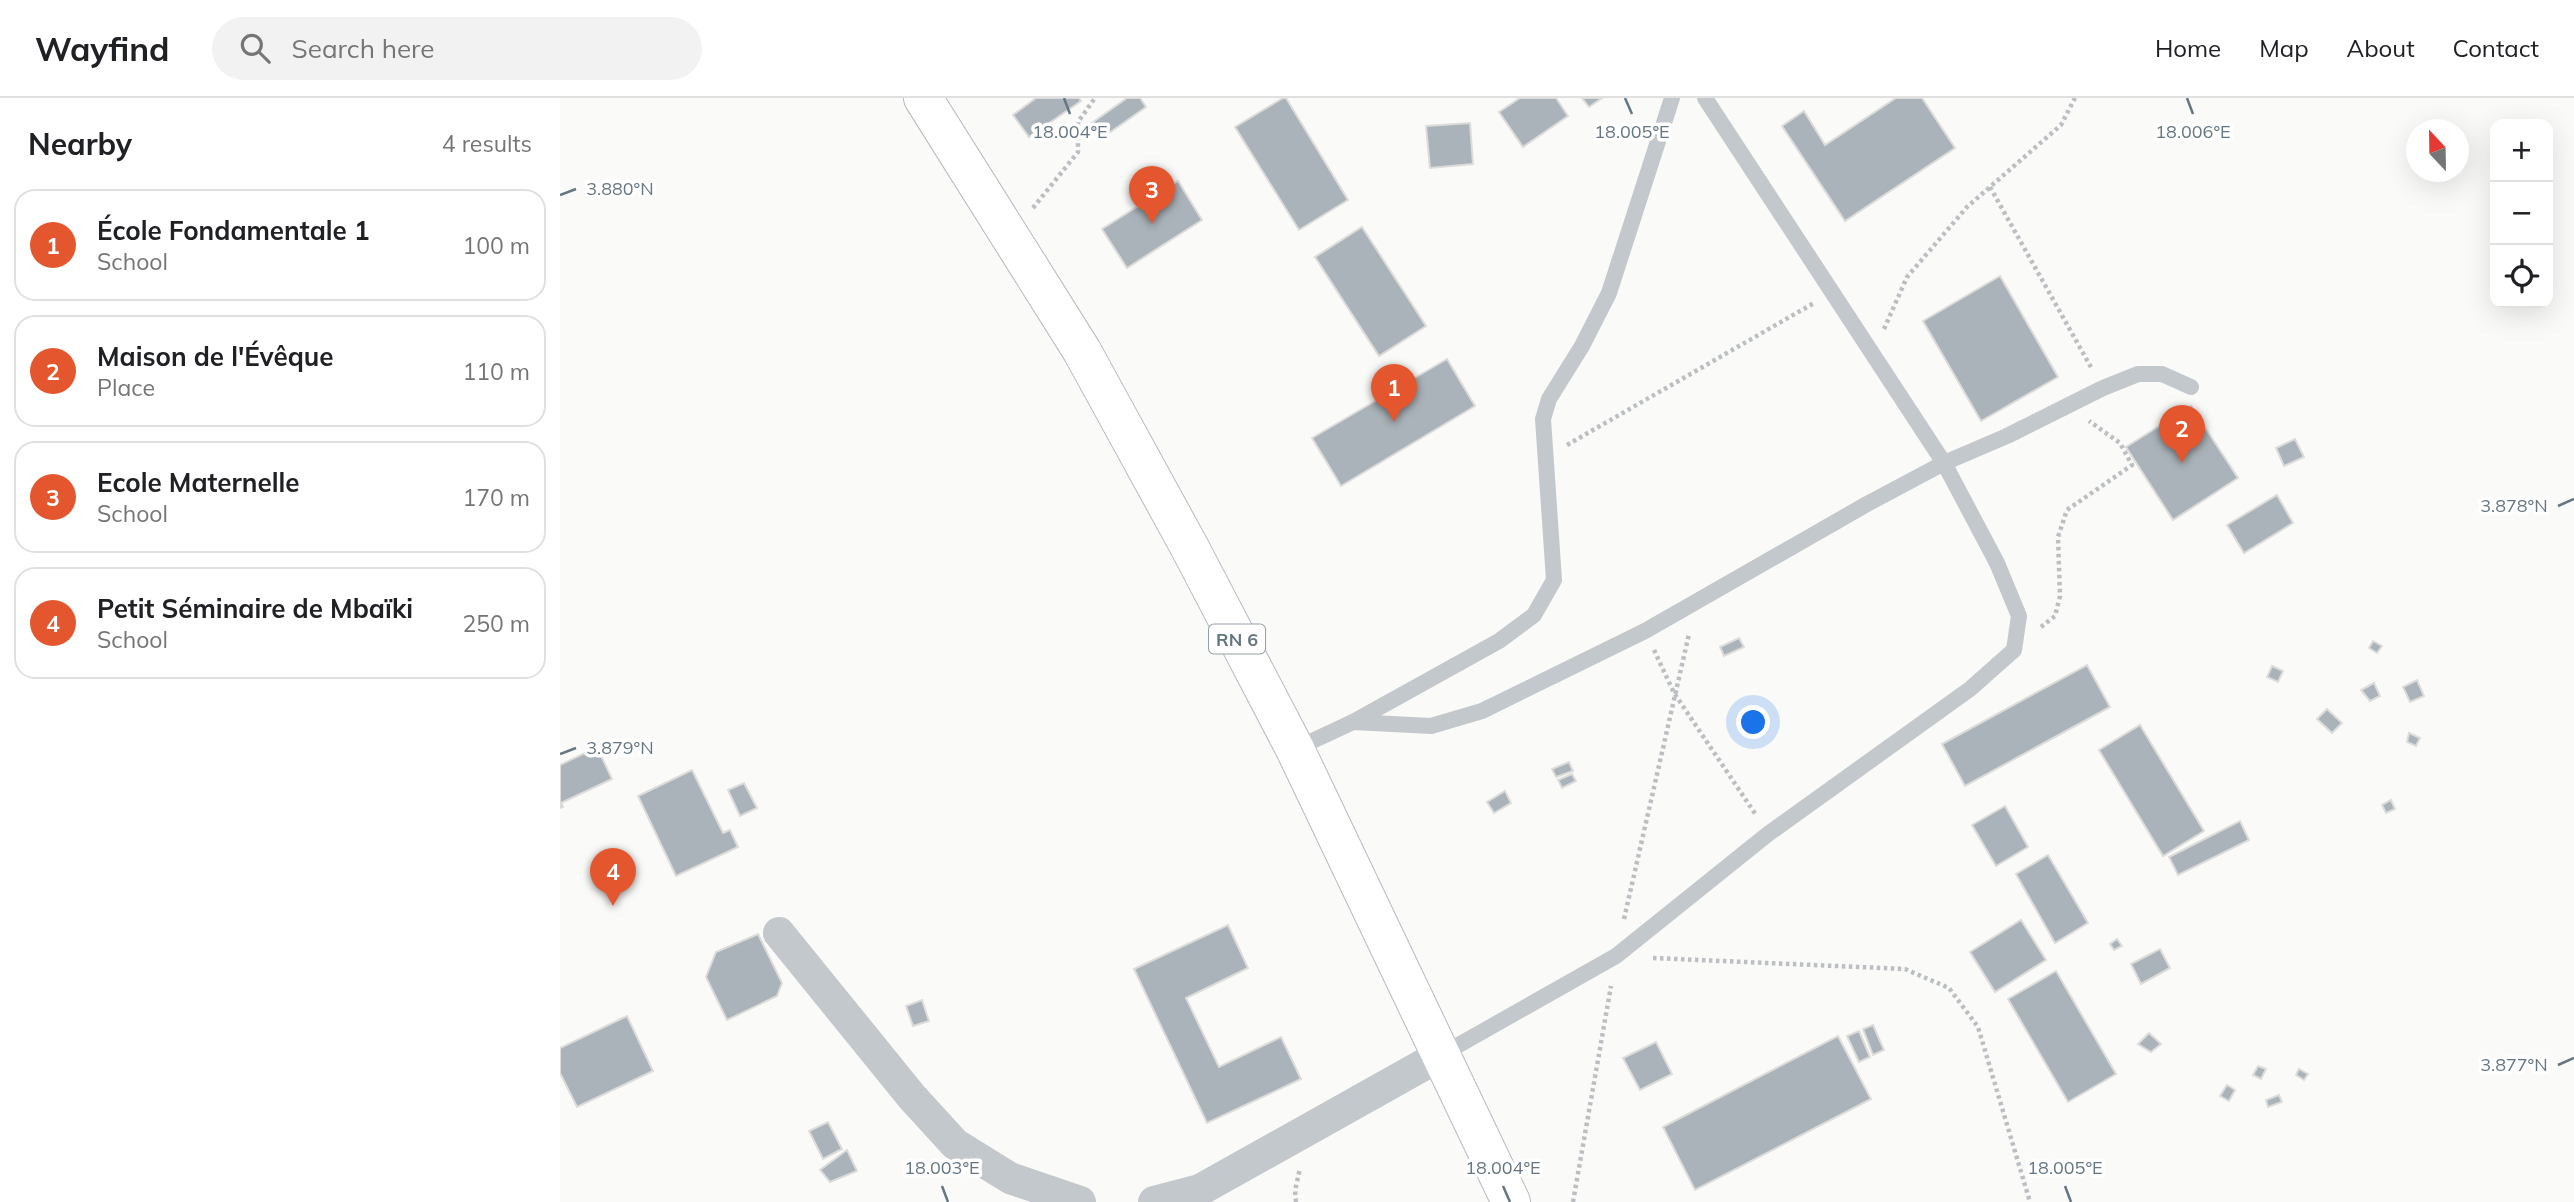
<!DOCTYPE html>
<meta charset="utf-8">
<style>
:root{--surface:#fff;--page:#f2f2f2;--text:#202124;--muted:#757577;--line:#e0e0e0;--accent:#e4572e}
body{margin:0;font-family:Mulish,sans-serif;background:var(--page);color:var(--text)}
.controls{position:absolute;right:21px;top:21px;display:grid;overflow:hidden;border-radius:14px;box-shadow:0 7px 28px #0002}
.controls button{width:63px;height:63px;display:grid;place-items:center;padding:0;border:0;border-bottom:2px solid var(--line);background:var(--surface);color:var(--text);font:35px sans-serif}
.compass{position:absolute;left:1846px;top:21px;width:63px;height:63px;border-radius:50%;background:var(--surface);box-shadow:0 7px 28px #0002;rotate:338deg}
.you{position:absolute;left:1194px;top:625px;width:24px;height:24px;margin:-18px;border:5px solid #fff;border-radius:50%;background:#1a73e8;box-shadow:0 0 0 10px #1a73e833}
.badge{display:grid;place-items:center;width:46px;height:46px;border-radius:50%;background:var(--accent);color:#fff;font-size:23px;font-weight:700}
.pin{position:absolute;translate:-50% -58px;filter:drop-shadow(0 2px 4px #0008)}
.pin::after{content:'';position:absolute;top:37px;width:24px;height:21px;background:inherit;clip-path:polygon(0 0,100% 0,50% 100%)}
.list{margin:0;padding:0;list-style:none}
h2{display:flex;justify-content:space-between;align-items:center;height:91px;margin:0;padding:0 28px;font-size:30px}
h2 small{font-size:23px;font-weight:400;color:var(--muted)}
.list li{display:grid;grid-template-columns:46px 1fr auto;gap:21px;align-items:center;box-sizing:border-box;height:112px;margin:0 14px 14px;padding:0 14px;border:2px solid var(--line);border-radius:21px}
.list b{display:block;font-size:26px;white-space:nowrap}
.list p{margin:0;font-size:23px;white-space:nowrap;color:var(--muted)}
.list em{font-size:23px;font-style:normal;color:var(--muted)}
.icon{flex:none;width:38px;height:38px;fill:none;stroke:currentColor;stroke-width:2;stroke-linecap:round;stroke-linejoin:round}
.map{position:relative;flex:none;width:2014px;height:1104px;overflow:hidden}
header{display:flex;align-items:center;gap:42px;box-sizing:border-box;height:98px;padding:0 35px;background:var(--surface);border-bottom:2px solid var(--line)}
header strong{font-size:33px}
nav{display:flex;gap:38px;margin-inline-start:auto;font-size:24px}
.search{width:490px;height:63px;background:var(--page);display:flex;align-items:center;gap:18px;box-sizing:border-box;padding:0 24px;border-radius:38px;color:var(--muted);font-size:26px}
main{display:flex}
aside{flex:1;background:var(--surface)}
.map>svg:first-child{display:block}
.building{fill:#aab3b9;stroke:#dcdcda;stroke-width:2}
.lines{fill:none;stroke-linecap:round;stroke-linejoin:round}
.primary-casing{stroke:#b5babe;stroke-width:40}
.path{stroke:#bbbfc2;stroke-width:4.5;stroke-dasharray:3.5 3.5;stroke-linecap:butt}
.lane{stroke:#c3c8cc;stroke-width:16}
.street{stroke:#c3c8cc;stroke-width:32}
.primary{stroke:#fff;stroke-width:38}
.ticks{fill:none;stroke:#657683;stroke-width:2.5}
.labels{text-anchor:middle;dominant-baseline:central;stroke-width:7;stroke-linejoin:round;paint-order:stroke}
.shield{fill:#fff;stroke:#939fa8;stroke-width:2}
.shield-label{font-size:18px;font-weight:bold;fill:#657683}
.ticks-label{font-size:18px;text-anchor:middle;fill:#657683;stroke:#fff;stroke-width:7;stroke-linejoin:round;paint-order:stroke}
</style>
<header>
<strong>Wayfind</strong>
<div class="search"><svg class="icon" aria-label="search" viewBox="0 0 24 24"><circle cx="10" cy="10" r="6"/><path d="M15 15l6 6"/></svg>Search here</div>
<nav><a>Home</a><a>Map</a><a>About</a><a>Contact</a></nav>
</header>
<main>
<aside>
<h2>Nearby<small>4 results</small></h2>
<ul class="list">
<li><span class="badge">1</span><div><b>École Fondamentale 1</b><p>School</p></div><em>100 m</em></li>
<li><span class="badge">2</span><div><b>Maison de l'Évêque</b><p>Place</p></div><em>110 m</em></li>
<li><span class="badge">3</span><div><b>Ecole Maternelle</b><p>School</p></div><em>170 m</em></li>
<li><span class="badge">4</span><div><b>Petit Séminaire de Mbaïki</b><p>School</p></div><em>250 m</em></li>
</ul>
</aside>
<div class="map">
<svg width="2014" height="1104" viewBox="0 0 2014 1104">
<rect width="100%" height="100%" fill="#fafaf8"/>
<g class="building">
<path d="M476,0H519L521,3L469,39L453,17Z"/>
<path d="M567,0H580L586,9L539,42L529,27Z"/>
<path d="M723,0H726L788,102L739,132L675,29Z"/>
<path d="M960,0H996L1008,18L963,49L939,14Z"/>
<path d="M1022,0H1042L1029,9Z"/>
<path d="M1336,0H1362L1395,50L1285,123L1222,28L1244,13L1265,47Z"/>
<path d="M910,25L913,66L870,70L866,28Z"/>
<path d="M618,83L642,122L567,170L542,131Z"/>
<path d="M802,129L866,228L819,258L755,159Z"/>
<path d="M1440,178L1498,279L1421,323L1363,223Z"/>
<path d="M887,261L915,308L781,388L752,340Z"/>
<path d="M1631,308L1678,380L1613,422L1566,349Z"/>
<path d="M1735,341L1744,359L1724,368L1716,350Z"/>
<path d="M1717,397L1733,425L1684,455L1667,427Z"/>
<path d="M1179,540L1184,549L1164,558L1160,549Z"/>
<path d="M1813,543L1822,548L1817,555L1809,550Z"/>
<path d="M1527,567L1550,609L1405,688L1382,646Z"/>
<path d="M1712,568L1723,573L1718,584L1707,579Z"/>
<path d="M1857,582L1864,598L1850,604L1843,589Z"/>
<path d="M1814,585L1820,598L1810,603L1801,592Z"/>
<path d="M1767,611L1782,625L1772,635L1757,621Z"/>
<path d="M1580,627L1644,733L1603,758L1539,652Z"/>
<path d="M1849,635L1860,640L1856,648L1847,644Z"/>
<path d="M37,649L52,681L1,705L3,709L0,710V667Z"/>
<path d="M1009,664L1013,673L996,679L992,671Z"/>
<path d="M132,672L163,735L170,732L178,749L116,778L78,698Z"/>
<path d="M1012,676L1016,683L1002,690L998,682Z"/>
<path d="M184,685L197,710L180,718L168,692Z"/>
<path d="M945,693L951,705L934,715L927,704Z"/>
<path d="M1831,702L1835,711L1826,715L1822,707Z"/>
<path d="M1445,708L1468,749L1436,768L1412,727Z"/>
<path d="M1680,723L1689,742L1618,777L1609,759Z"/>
<path d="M1488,757L1528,825L1495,845L1456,776Z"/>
<path d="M1461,822L1486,862L1435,894L1410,854Z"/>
<path d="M668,827L688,870L626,900L659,969L721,939L741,981L647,1025L574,871Z"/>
<path d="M198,836L222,885L217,898L167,922L146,879L156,854Z"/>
<path d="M1557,841L1562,848L1554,852L1550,846Z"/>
<path d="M1600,851L1610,870L1581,886L1571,866Z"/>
<path d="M1496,873L1556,976L1508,1004L1448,901Z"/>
<path d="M362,902L369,923L353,928L346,908Z"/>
<path d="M67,918L93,973L17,1009L0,975V950Z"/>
<path d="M1313,927L1324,952L1313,957L1303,931Z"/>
<path d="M1299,933L1310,959L1299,964L1287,938Z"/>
<path d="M1589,935L1601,946L1591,954L1578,946Z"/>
<path d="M1278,938L1311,1001L1135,1092L1103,1029Z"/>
<path d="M1096,944L1112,976L1080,992L1063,960Z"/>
<path d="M1698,968L1706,971L1701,981L1693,977Z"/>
<path d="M1739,971L1748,976L1744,982L1736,977Z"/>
<path d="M1667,987L1675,992L1669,1003L1660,998Z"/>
<path d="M1719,997L1722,1004L1708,1009L1706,1002Z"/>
<path d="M268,1024L282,1051L263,1061L249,1033Z"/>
<path d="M287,1052L297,1073L270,1084L260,1072Z"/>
</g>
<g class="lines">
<g class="primary-casing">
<path id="primary" d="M363,0L522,253L630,450L735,651L951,1104"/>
</g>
<g class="path">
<path d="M1430,89L1532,271"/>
<path d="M473,110L518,54V24L535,0"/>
<path d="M1324,231L1347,179L1407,109L1501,27L1515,0"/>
<path d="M1007,347L1254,205"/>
<path d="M1481,529L1495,518L1500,498L1498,439L1507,412L1572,367L1560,345L1529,323"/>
<path d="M1094,552L1114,595L1196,717"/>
<path d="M1064,821L1129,536"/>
<path d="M1093,860L1345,871L1389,890L1418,929L1470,1104"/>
<path d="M736,1104L735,1093L740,1070"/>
<path d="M1013,1104L1051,888"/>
</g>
<g class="lane">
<path d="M793,624L939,543L974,517L994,482L983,321L989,301L1022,248L1049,195L1112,0"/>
<path d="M735,651L793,624L871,628L922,613L1085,533L1307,406L1384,365L1447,338L1543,290L1578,276H1602L1631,289"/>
<path d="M881,957L1056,858L1208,736L1410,591L1454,552L1459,518L1437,465L1384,365L1145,0"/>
</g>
<g class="street">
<path d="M219,835L352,999L395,1046L450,1080L520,1104"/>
<path d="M594,1104L640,1092L881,957"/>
</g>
<use href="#primary" class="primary"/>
</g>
<path class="ticks" d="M504,0L510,16M1065,0L1072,16M1627,0L1633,16M0,97L16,91M1998,408L2014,401M0,656L16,650M1998,967L2014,960M382,1088L388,1104M943,1088L950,1104M1505,1088L1511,1104"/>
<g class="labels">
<rect class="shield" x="649" y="526.5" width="56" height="29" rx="5"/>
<g class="shield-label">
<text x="677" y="541">RN 6</text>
</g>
</g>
<g class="ticks-label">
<text x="510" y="40">18.004°E</text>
<text x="1072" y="40">18.005°E</text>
<text x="1633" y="40">18.006°E</text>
<text x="60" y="97">3.880°N</text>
<text x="1954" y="414">3.878°N</text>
<text x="60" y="656">3.879°N</text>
<text x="1954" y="973">3.877°N</text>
<text x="382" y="1076">18.003°E</text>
<text x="943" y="1076">18.004°E</text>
<text x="1505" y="1076">18.005°E</text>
</g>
</svg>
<div class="controls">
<button>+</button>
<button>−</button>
<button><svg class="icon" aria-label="locate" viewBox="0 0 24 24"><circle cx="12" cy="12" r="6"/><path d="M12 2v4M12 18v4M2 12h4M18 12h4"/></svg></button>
</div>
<svg class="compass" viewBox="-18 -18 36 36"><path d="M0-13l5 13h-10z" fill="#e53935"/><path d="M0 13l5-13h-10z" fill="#757577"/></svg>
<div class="you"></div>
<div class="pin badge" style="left:834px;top:324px">1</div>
<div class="pin badge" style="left:1622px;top:365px">2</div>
<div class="pin badge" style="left:592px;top:126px">3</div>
<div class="pin badge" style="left:53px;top:808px">4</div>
</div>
</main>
